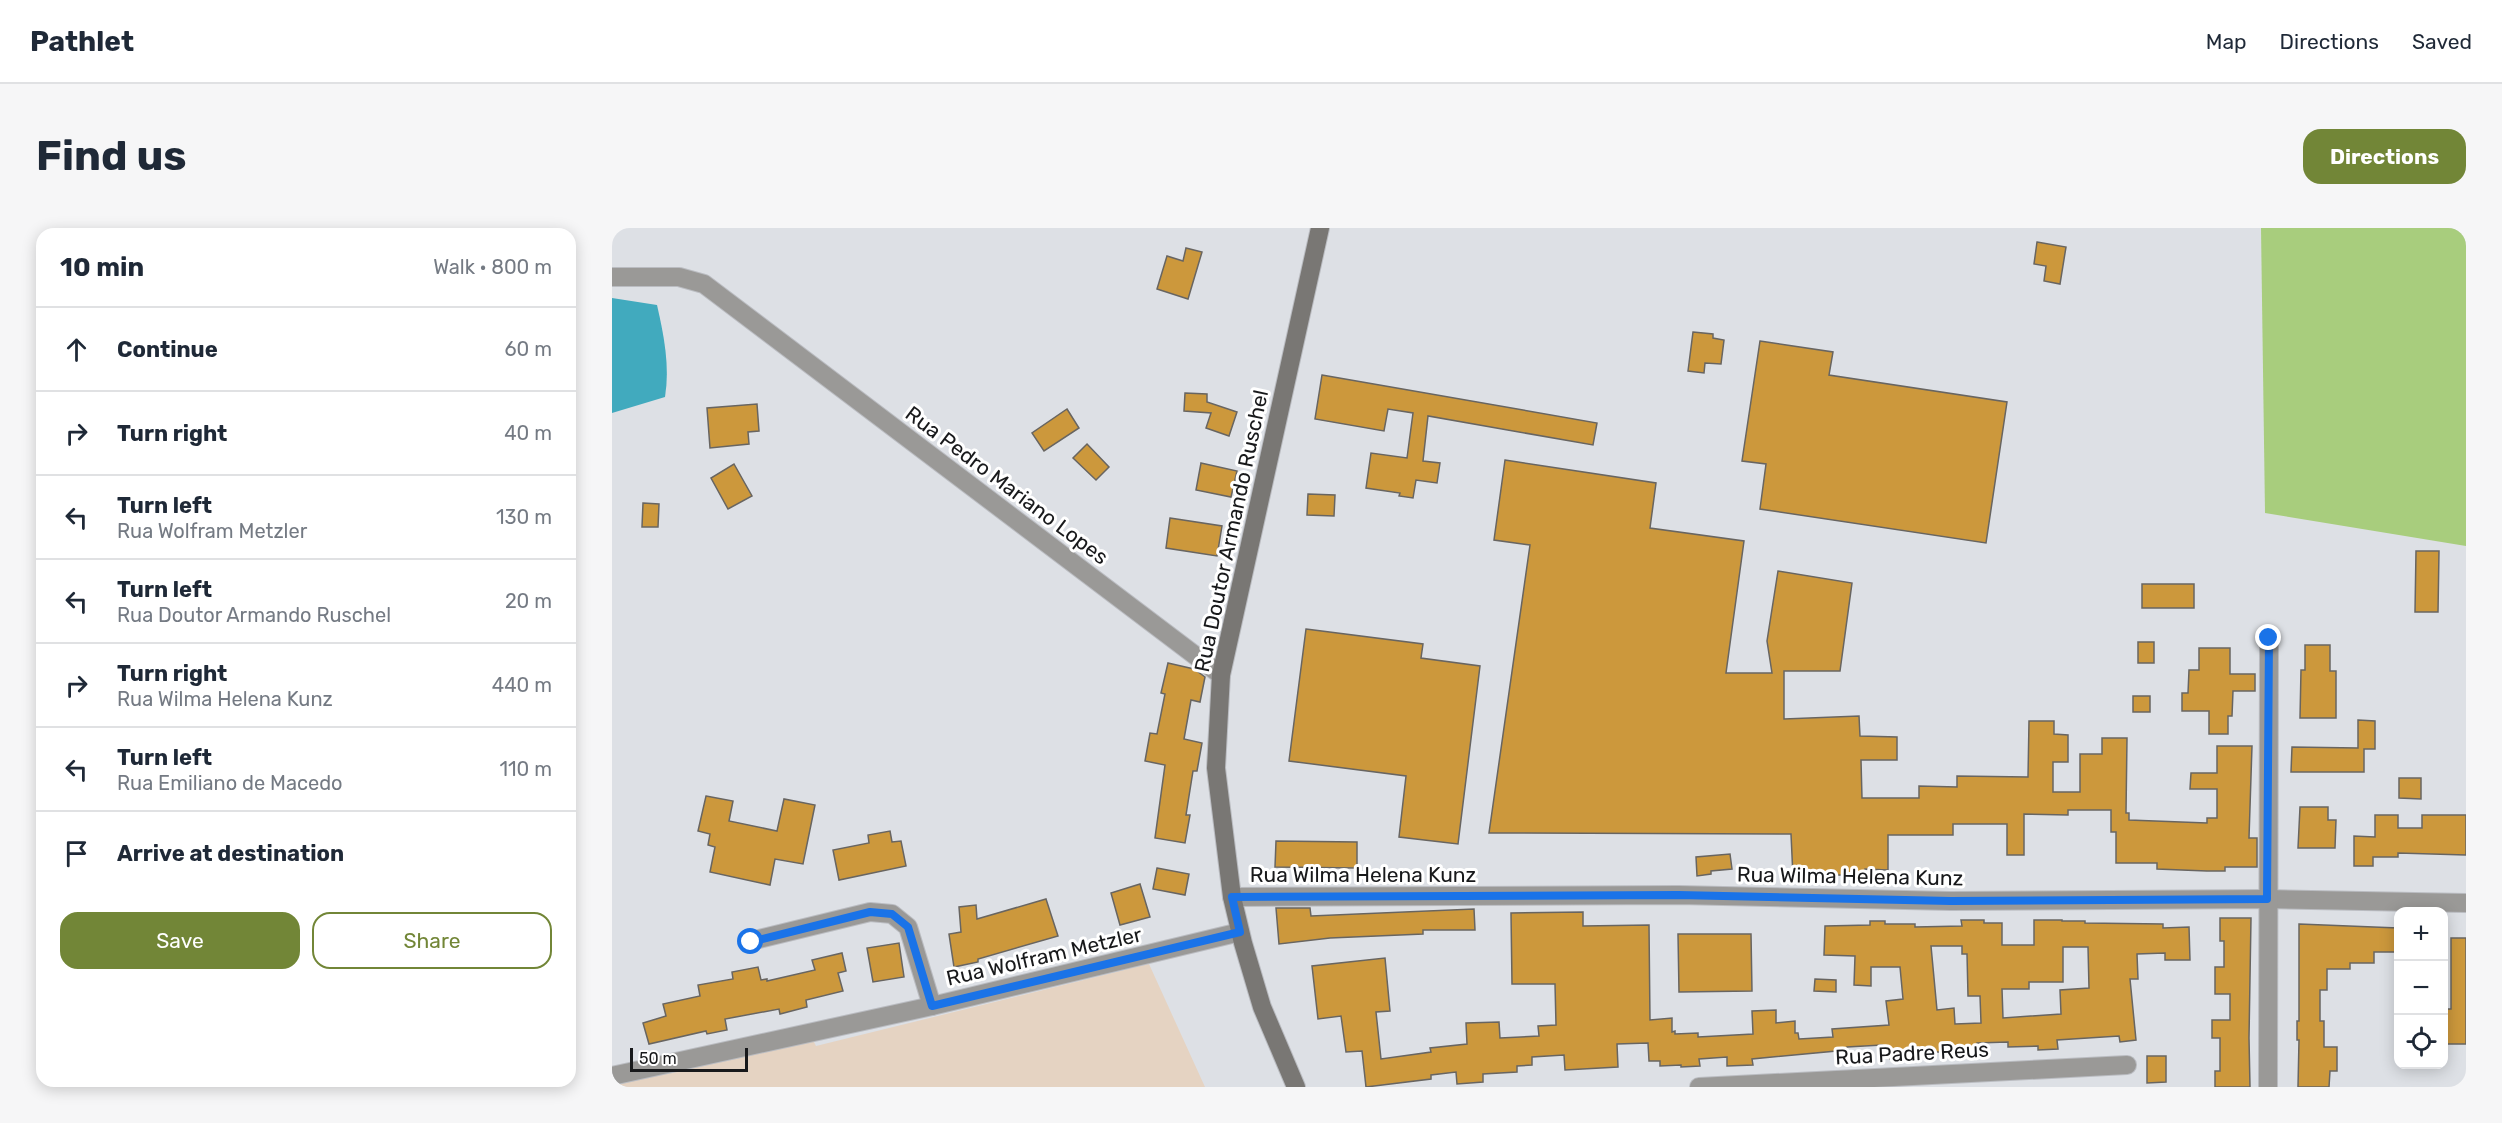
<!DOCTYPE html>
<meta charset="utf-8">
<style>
:root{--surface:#fff;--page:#f6f6f7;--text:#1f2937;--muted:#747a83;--line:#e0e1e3;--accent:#728637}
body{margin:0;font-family:Rubik,sans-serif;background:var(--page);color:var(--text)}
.controls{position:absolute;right:18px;bottom:18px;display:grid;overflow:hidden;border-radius:12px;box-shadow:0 3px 15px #0003}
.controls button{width:54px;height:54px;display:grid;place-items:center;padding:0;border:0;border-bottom:2px solid var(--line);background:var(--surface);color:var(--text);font:30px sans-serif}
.scale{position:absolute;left:18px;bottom:15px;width:118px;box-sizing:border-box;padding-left:6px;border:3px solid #18191b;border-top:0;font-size:16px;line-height:21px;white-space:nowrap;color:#18191b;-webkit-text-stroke:4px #fff;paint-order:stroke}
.stop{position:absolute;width:18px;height:18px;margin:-14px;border:4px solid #1a73e8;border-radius:50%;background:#fff}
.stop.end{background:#1a73e8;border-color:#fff;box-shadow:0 2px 6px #0008}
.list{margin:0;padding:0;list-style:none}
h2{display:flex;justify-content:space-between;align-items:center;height:78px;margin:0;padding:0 24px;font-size:26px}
h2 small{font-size:20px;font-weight:400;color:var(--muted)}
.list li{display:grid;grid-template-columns:39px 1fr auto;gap:18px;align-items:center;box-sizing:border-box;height:84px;padding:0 24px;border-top:2px solid var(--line)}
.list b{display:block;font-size:22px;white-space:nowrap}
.list p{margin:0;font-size:20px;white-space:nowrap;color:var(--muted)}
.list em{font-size:20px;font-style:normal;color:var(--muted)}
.actions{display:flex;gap:12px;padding:18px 24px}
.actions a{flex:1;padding:14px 0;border:2px solid var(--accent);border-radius:18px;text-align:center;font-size:21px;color:var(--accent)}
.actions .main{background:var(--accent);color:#fff}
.icon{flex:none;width:33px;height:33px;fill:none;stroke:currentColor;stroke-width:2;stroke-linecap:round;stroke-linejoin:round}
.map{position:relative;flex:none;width:1854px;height:859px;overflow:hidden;border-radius:18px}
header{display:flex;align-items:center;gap:36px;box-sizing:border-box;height:84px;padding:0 30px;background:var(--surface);border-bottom:2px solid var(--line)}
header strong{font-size:28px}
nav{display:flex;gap:33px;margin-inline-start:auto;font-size:21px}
.intro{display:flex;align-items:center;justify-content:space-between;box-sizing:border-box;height:144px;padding:0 36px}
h1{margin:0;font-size:42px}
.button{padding:15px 27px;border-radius:18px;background:var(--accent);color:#fff;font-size:21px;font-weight:700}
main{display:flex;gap:36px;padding:0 36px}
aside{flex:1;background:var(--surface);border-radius:18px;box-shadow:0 3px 15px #0003}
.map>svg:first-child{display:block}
.education{fill:#e5d3c2}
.green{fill:#a8cd7d}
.water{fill:#41aabe}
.building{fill:#cc983c;stroke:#686561;stroke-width:1.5;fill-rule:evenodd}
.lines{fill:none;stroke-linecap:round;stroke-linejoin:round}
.street-casing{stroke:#babcc1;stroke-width:20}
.secondary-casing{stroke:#babcc1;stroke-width:20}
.street{stroke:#9a9997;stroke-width:18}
.secondary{stroke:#797774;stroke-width:18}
.route{stroke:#1a73e8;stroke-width:8}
.labels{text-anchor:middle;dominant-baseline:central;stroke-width:6;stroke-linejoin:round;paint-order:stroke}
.street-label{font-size:21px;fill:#18191b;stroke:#fff}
</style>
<header>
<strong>Pathlet</strong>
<nav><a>Map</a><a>Directions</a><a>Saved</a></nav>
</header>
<div class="intro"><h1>Find us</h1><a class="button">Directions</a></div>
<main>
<aside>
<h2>10 min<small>Walk · 800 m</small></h2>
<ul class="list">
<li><svg class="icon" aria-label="ahead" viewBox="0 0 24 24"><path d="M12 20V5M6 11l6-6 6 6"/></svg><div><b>Continue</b></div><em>60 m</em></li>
<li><svg class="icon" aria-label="right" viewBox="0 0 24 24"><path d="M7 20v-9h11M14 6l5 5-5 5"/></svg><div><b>Turn right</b></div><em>40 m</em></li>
<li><svg class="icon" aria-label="left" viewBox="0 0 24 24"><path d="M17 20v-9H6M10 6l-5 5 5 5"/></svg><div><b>Turn left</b><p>Rua Wolfram Metzler</p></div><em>130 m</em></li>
<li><svg class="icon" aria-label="left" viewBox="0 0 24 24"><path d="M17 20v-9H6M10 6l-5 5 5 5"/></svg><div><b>Turn left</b><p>Rua Doutor Armando Ruschel</p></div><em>20 m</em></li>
<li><svg class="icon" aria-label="right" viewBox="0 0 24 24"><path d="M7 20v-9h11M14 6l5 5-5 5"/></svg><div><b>Turn right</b><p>Rua Wilma Helena Kunz</p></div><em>440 m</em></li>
<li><svg class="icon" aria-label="left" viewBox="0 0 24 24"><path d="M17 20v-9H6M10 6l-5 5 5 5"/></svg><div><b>Turn left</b><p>Rua Emiliano de Macedo</p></div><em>110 m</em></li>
<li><svg class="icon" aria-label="arrive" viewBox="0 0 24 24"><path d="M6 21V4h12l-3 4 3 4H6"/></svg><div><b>Arrive at destination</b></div></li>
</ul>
<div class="actions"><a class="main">Save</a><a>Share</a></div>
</aside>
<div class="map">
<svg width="1854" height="859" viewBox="0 0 1854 859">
<rect width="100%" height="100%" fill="#dde0e5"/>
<path class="education" d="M537,736L593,859H0V857L200,810L204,818Z"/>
<path class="green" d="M1649,0H1854V318L1653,285Z"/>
<path class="water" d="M0,70L45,77C52,108 58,138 53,169L0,185Z"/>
<g class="building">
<path d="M1425,14L1454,19L1448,56L1432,53L1434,38L1422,36Z"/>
<path d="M574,20L590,24L576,71L545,61L555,28L571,33Z"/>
<path d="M1081,104L1101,106V110L1112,112L1109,136L1093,135L1092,145L1076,143Z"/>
<path d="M1148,113L1221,124L1217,147L1395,174L1374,315L1148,281L1154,236L1130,233Z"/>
<path d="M710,147L985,195L981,217L816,188L811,233L828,235L825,255L804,252L801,270L787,268L788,265L754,260L759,225L795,230L801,185L776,181L772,203L703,191Z"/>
<path d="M573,165L595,166V174L625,184L617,208L594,200L599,185L572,183Z"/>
<path d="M145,176L147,203L136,204L137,216L98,220L95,180Z"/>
<path d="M455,181L467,200L432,223L420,205Z"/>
<path d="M475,216L497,239L484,252L461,230Z"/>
<path d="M893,232L1044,255L1038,300L1132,313L1114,445H1160L1155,413L1166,343L1240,355L1228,443H1172V491L1247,488L1248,508L1285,509V532H1249L1250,570H1307V558L1345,559V548L1416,549L1417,493H1442V506L1456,507V534H1441V564H1468V526H1490V510H1515L1514,585H1517V592L1595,595V590H1605V561H1578L1579,545H1605V518H1640L1637,610H1645V639H1613V643H1595L1545,641V635H1504V604H1499V582H1456V587L1412,586V627H1395V596H1341V607H1276V642L1253,641V646L1181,649L1179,606L877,605L918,317L882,312Z"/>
<path d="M589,235L625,243L619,269L584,262Z"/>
<path d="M122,236L140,268L116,281L99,250Z"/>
<path d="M696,266L723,267L722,288L695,287Z"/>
<path d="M31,275L47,276L46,299H30Z"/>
<path d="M558,290L610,298L605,328L554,320Z"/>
<path d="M1804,323H1827L1826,384H1803Z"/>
<rect x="1530" y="356" width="52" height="24"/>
<path d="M694,401L811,416L809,430L868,438L846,616L787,609L794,548L677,533Z"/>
<rect x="1526" y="414" width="16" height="21"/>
<path d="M1693,417H1718V443H1724V490H1688L1689,442H1693Z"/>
<path d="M1587,420H1618V446H1643V463H1621L1620,488H1616V506H1597V483H1570V465H1576L1577,442H1587Z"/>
<path d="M556,435L582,441L593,449L588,474L579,472L572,511L590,515L585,543H581L574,587H578L573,615L543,610L553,537L533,533L538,505L545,506L553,466L549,465Z"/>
<rect x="1521" y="468" width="17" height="16"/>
<path d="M1746,492L1763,493V521H1752V544H1679L1680,519L1746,520Z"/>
<path d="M1787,550H1809V571L1787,570Z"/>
<path d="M94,568L121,573L117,593L165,603L172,571L203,577L191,636L163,631L158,657L98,644L103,619L96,617L98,606L86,603Z"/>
<path d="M1688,579H1716V592H1724L1723,620H1686Z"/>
<path d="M1763,587H1786V600H1810V587H1854V627L1786,625V629H1761V638H1742V608L1763,609Z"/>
<path d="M278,603L280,614L289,613L294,638L227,652L221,622L257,615L256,607Z"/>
<path d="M664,613L745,614V640L663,639Z"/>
<path d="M1118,626L1120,641L1099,643V646L1085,648L1084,629Z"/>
<path d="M545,640L577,646L573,667L541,661Z"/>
<path d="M528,656L538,689L508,697L499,665Z"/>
<path d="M434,671L446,708L366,731V734L342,739L337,706L349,704L347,679L364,677L365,691Z"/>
<path d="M664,680H698L699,688L862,681L863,702H811V706L718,710L667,716Z"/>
<path d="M971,684V698L1037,697L1038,792L1060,790V804L1063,803V806L1086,805V809L1141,806L1140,783L1164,782V795L1183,793V805H1186L1187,811L1221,809L1220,801L1277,797L1274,773L1291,771L1288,739H1259V758L1242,757L1243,728L1212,727L1213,698L1258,697V693H1273V696H1303V699L1350,698L1349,692H1372V695H1390V717H1422V692H1450V693H1473V695L1551,696V700L1577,699L1578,732H1553V725L1525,726L1526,751H1518L1524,812L1508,814L1507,808L1445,812L1446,821L1426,822V818L1396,819V814L1365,815V824H1315L1295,825V830L1278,831L1277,821H1271L1270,817L1235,819V822L1140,831L1141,837L1115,838V829L1087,831L1088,838L1069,839V837L1048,838V833H1037L1036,815L1005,816L1006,839L953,842L952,827L920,829V837L905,838V844L871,846V854L845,856L844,844L819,847V851L754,859L750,823L734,824L729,788L706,791L700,738L773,730L778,783L764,784L769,831L819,824L818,820L855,816L854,795L887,794L888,810L927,808L926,798L944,797L943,756H900L899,685ZM1319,718H1350V726H1355L1356,768H1368L1369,795L1343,796L1342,780L1325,782ZM1451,719H1476L1477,760L1448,762L1449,786L1391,790L1390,761H1417V754H1451Z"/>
<path d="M1608,690H1639L1637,810L1638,859H1603V843H1608V810H1600V792H1618V766H1603V739H1612V713H1608Z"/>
<path d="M1687,696L1786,700V724H1762V735H1738V741H1715V762H1708V793H1712V819H1725V843H1718L1717,859H1686L1687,812H1685V793H1687Z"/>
<path d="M1066,706H1139L1140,763L1067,764Z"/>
<path d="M1839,710H1854V816H1832V781H1839Z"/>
<path d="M287,715L292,749L261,754L255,720Z"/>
<path d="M230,725L234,743L226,745L231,763L194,772L195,779L168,786L167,781L113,791L115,802L95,806L94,803L37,816L31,795L54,788L51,776L88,768L86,757L121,751L120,744L146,739L149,752L155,751V753L203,742L200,732Z"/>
<path d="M1203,751L1224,752V764L1202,763Z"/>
<path d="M1535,828H1554V854L1535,855Z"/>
</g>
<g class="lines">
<g class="street-casing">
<g id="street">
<path d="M0,49H67L92,56L609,447"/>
<path d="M620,669L1066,667L1339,673L1655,671L1854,675"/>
<path d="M139,713L258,684L280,686L296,699L320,778"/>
<path d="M0,848L320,778L628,704"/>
<path d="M1087,859L1515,837"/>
<path d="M1656,859L1657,410"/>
</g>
</g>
<g class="secondary-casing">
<path id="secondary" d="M684,859L650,779L631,715L620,669L604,540L609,447L708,0"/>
</g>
<use href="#street" class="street"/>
<use href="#secondary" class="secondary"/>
</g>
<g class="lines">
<path class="route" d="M139,714L258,684L280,686L296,699L320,778L628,704L620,669L1066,667L1339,673L1655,671L1657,410"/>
</g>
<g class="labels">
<g class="street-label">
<text transform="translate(395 257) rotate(37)">Rua Pedro Mariano Lopes</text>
<text transform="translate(619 303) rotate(-78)">Rua Doutor Armando Ruschel</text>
<text x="751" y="646">Rua Wilma Helena Kunz</text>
<text transform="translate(1238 648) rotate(1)">Rua Wilma Helena Kunz</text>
<text transform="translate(432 728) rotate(-13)">Rua Wolfram Metzler</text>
<text transform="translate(1300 825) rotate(-3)">Rua Padre Reus</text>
</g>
</g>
</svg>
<div class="controls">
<button>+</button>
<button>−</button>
<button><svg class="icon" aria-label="locate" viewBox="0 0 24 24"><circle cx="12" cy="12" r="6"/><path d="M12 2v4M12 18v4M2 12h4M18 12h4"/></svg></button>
</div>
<div class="scale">50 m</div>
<div class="stop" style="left:139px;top:714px"></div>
<div class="stop end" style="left:1657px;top:410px"></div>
</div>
</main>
